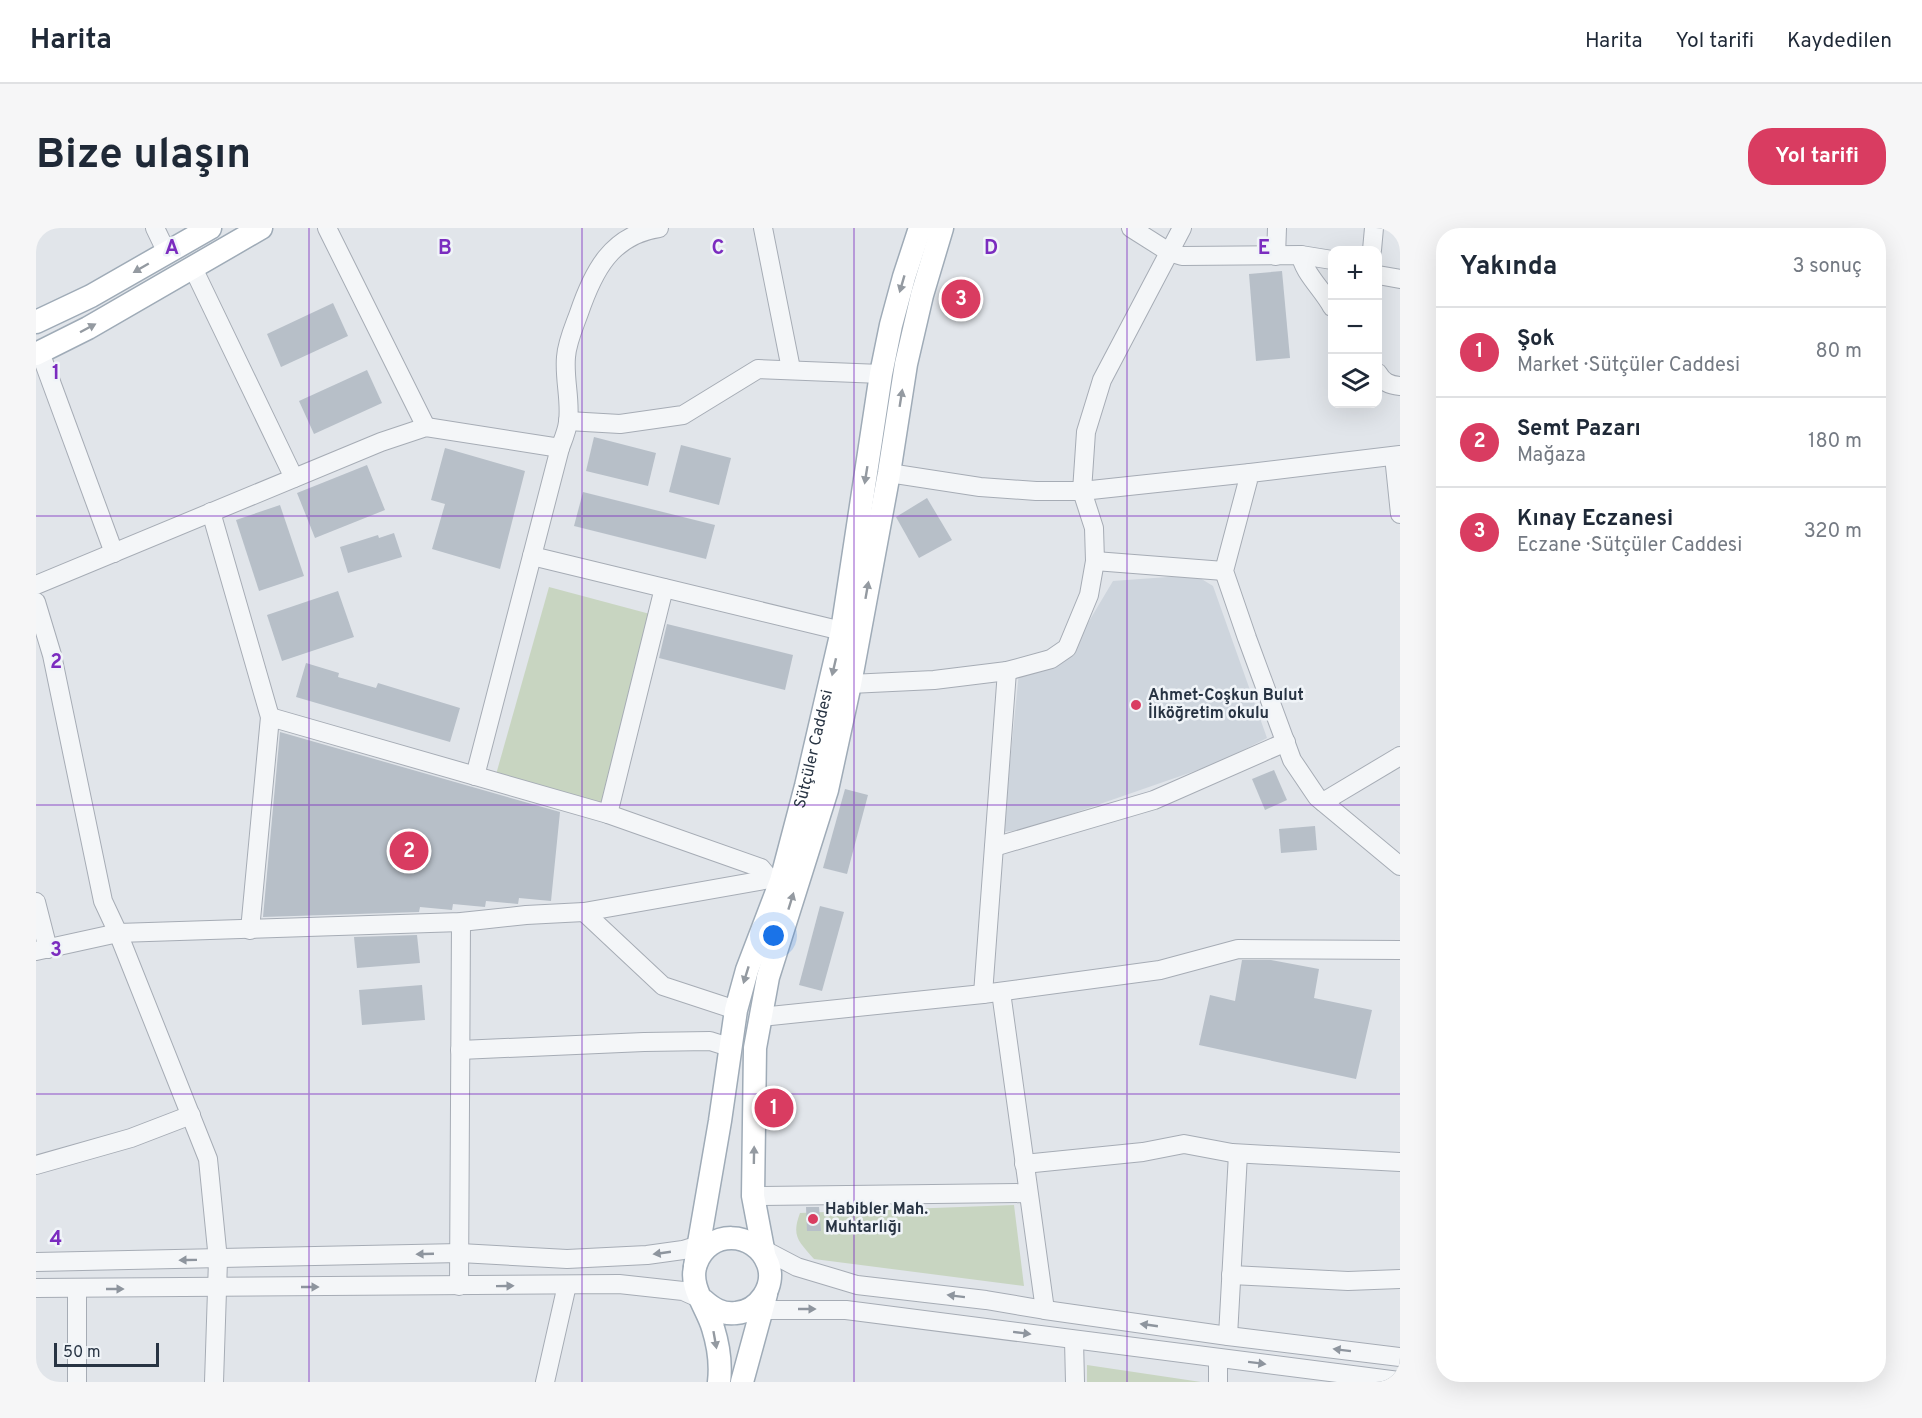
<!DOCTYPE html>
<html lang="tr">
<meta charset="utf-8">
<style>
:root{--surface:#fff;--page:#f6f6f7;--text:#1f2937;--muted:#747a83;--line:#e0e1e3;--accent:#d93c61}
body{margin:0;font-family:Overpass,sans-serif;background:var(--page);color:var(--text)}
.controls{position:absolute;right:18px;top:18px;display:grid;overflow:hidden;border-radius:12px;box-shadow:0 6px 24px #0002}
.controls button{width:54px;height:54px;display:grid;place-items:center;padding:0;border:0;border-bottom:2px solid var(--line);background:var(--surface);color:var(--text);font:30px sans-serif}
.scale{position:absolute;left:18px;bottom:15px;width:105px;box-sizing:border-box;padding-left:6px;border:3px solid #283443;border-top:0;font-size:16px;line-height:21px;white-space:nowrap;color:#283443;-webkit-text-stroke:4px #f0f4f8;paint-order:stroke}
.you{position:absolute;left:738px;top:708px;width:21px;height:21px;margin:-15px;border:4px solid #fff;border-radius:50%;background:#1a73e8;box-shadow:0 0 0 9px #1a73e833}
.badge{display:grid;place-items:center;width:39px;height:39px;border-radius:50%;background:var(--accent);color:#fff;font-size:20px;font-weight:700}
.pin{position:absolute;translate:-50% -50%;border:3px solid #fff;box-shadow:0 2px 6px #0006}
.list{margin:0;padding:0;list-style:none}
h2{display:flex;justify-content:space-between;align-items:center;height:78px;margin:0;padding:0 24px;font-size:26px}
h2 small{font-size:20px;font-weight:400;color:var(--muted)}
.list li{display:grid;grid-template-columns:39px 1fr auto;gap:18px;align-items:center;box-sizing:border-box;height:90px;padding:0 24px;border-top:2px solid var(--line)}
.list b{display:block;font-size:22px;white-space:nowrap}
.list p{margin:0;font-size:20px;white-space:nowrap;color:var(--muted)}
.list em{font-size:20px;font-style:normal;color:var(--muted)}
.icon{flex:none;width:33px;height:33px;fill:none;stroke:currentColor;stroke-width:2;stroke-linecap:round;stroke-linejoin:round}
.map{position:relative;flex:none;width:1364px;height:1154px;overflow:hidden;border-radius:24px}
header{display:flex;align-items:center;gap:36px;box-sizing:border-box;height:84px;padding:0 30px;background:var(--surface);border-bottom:2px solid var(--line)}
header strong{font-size:28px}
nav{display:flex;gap:33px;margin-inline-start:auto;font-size:21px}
.intro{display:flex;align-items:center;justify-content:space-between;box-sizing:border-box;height:144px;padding:0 36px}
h1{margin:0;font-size:42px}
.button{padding:15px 27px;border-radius:24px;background:var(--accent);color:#fff;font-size:21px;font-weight:700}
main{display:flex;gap:36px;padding:0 36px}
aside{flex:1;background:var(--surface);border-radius:24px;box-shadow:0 6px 24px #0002}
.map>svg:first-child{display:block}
.built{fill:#ced5dd}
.green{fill:#c8d5c1}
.building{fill:#b7bfc8}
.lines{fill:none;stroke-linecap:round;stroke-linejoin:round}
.minor-casing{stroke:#a6acb5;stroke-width:20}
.major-casing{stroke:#9fabb7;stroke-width:25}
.minor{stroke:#f4f6f8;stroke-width:18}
.major{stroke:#fff;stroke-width:22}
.oneway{fill:#949aa1}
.oneway2{fill:#8e959e}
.grid{fill:none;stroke:#7b2cbf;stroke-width:1.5;stroke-opacity:0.55}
.poi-dot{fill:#d93c61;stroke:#f0f4f8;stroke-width:2}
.labels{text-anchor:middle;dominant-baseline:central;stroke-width:5;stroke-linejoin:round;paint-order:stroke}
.poi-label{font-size:16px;font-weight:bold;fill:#283443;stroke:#f0f4f8;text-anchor:start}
.street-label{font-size:16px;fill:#283443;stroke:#f0f4f8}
.grid-label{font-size:20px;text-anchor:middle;font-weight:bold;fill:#7b2cbf;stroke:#f0f4f8;stroke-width:5;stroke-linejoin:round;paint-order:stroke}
</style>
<header>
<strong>Harita</strong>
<nav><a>Harita</a><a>Yol tarifi</a><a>Kaydedilen</a></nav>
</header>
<div class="intro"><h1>Bize ulaşın</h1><a class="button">Yol tarifi</a></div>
<main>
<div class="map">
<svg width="1364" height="1154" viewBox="0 0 1364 1154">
<rect width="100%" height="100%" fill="#e1e5ea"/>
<path class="built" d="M1159,347L1177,358L1231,510L1182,535L992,601L967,604L983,444L1034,425L1077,353Z"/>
<g class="green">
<path d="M513,359L614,386L566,579L459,550Z"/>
<path d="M978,977L988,1058L778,1031C763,1013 755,1009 764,985Z"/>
<path d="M1051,1137L1165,1154H1051Z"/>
</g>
<g class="building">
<path d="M1246,43L1254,130L1220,133L1213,46Z"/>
<path d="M297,75L312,108L245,139L231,106Z"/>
<path d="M331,142L346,175L278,206L263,173Z"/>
<path d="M558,209L620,225L612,258L550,243Z"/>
<path d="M645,217L695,230L683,277L633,264Z"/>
<path d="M409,220L489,243L464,341L396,321L409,276L395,272Z"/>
<path d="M331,237L349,282L279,310L261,265Z"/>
<path d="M547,264L679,297L670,331L538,298Z"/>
<path d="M891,270L916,312L883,330L860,289Z"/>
<path d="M244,277L268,348L223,363L200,292Z"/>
<path d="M358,305L366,329L312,345L304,319L342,307L343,310Z"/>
<path d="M302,363L318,409L246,433L231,387Z"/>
<path d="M631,396L757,427L749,462L623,430Z"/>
<path d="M270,435L303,445L302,449L340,460L342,455L424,480L414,514L260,469Z"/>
<path d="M244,504L524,584L515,673L483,670L482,676L450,673L449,679L417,676L416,682L384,679L383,684L227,689Z"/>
<path d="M1238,542L1251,572L1229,582L1216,551Z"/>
<path d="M809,561L832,567L811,646L787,640Z"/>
<path d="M1279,598L1281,622L1245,625L1243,601Z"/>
<path d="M784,678L808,684L786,763L763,757Z"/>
<path d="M381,707L384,735L321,740L318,709Z"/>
<path d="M1206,732H1235L1283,741L1278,770L1336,782L1320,851L1163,817L1174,767L1199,773Z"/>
<path d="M386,757L389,792L326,797L323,762Z"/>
<path d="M770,979H783L785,1003H771Z"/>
</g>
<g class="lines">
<g class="minor-casing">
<g id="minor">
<path d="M119,0L131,25"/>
<path d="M291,0L390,199"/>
<path d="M727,0L755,141"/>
<path d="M1095,0L1133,24L1146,28L1265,27L1296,32"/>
<path d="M1336,22L1338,0"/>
<path d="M1265,27C1266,43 1288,63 1296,79"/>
<path d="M1240,28L1241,0"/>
<path d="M157,40L258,250"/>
<path d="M1342,47L1364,51"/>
<path d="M4,124L78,325"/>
<path d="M1342,145C1347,154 1353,157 1364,158"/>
<path d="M532,193L584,196L647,187L722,141L845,146"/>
<path d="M1364,227L1214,245L1188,343L1211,410L1256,532L1281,569L1364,638"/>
<path d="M1358,228L1364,286"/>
<path d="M853,245L944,259L1000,263H1046L1214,245"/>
<path d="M175,284L234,489L214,702"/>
<path d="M496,328L806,403"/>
<path d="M1059,333L1188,343"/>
<path d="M0,357L345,214L390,199L524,220C527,212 531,203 532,194C535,173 528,151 530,129C531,114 538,99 543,85C557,44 575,7 623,0"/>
<path d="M0,374L16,427L67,673L82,705L172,931L182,1032L178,1154"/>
<path d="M814,456L898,452L971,443L1015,431L1031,420L1053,367L1059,333L1058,300L1046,263L1050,204L1066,152L1146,0"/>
<path d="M234,489L572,586L725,640L734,651"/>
<path d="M439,548L524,220"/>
<path d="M1287,574L1364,528"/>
<path d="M572,586L628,360"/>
<path d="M958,619L1118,572L1250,514"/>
<path d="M0,674L12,721"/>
<path d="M548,684L627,758L700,782"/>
<path d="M0,723L82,705L425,694L490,687L548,684L734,651L745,653"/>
<path d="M965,764L1009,1082"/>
<path d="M947,766L971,443"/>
<path d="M725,789L947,766L1124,742L1202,721L1364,722"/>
<path d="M424,822L608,814L674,813L693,819"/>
<path d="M988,936L1107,924L1148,916L1196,925L1364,934"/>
<path d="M0,937L95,910L155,887"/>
<path d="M717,968L992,965"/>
<path d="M719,1017L761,1039L821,1057L950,1072L1009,1082L1192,1108L1364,1129"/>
<path d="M0,1034L424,1025L531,1031L611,1027L647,1022L672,1014"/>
<path d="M1195,1047L1312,1053L1364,1051"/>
<path d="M423,1058L425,694"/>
<path d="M0,1060L583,1056L647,1063L667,1072"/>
<path d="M41,1061V1154"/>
<path d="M714,1082H810L1364,1153"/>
<path d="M1192,1108L1202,926"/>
<path d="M1038,1112L1039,1154"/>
<path d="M509,1154L531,1057"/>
<path d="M1182,1154V1130"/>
</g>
</g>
<g class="major-casing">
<g id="major">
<path d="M0,94L55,68L174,0"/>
<path d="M0,126L52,100L225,0"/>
<path d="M728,1026L717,968L719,820L732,749L791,562L814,456L853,245L870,136L886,67L906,0"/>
<path id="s1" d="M659,1038L684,893L700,782L711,742L745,653L770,558L806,403L845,146L855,97L868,49L884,0"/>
<path d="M667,1072C676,1080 686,1087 700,1085C723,1083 740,1058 732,1036C719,1002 672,1001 660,1036C652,1058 671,1079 677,1100C682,1116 685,1137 683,1154"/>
<path d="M706,1154L730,1066"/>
</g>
</g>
<use href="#minor" class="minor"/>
<use href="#major" class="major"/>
</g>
<defs><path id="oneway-solid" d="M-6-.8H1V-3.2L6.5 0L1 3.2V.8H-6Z" transform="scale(1.5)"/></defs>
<g class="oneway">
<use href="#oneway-solid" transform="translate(105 40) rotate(150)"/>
<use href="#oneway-solid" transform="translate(866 56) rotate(106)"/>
<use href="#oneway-solid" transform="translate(52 100) rotate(-28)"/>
<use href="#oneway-solid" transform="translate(865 170) rotate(-81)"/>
<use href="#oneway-solid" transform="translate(830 247) rotate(99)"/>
<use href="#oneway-solid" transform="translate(831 362) rotate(-80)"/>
<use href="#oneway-solid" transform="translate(798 439) rotate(103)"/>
<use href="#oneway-solid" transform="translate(755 673) rotate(-73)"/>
<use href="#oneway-solid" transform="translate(710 747) rotate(107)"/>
<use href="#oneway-solid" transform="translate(718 927) rotate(-89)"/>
<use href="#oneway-solid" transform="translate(679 1112) rotate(80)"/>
</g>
<g class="oneway2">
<use href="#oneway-solid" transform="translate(626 1025) rotate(172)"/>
<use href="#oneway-solid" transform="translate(389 1026) rotate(178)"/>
<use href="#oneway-solid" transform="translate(152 1032) rotate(179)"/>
<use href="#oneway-solid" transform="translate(469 1058) rotate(-1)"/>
<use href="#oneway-solid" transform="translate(274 1059)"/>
<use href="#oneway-solid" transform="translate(79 1061)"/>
<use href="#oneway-solid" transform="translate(920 1068) rotate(-173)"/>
<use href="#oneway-solid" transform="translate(771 1081)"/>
<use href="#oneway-solid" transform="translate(1113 1097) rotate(-172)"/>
<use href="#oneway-solid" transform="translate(986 1105) rotate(7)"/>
<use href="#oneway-solid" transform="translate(1306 1122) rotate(-173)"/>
<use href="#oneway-solid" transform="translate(1221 1135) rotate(7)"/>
</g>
<path class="grid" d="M273,0V1154M546,0V1154M818,0V1154M1091,0V1154M0,288H1364M0,577H1364M0,866H1364"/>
<g class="poi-dot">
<circle cx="1100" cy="477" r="6"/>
<circle cx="777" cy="991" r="6"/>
</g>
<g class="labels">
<g class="poi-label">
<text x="1112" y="468">Ahmet-Coşkun Bulut<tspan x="1112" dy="18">İlköğretim okulu</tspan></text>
<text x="789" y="982">Habibler Mah.<tspan x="789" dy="18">Muhtarlığı</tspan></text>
</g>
<g class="street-label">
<text stroke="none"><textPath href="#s1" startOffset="532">Sütçüler Caddesi</textPath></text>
</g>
</g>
<g class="grid-label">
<text x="136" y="26">A</text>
<text x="409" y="26">B</text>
<text x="682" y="26">C</text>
<text x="955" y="26">D</text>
<text x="1228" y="26">E</text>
<text x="20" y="151">1</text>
<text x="20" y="440">2</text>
<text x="20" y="728">3</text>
<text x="20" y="1017">4</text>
</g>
</svg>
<div class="controls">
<button>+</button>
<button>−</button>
<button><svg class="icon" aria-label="layers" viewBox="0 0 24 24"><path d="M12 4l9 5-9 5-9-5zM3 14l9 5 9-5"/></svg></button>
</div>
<div class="scale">50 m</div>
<div class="you"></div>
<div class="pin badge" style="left:738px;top:880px">1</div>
<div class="pin badge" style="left:373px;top:623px">2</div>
<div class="pin badge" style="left:925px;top:71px">3</div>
</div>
<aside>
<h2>Yakında<small>3 sonuç</small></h2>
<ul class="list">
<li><span class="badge">1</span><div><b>Şok</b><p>Market · Sütçüler Caddesi</p></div><em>80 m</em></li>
<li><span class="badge">2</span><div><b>Semt Pazarı</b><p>Mağaza</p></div><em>180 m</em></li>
<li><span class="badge">3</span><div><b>Kınay Eczanesi</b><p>Eczane · Sütçüler Caddesi</p></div><em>320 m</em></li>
</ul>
</aside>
</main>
